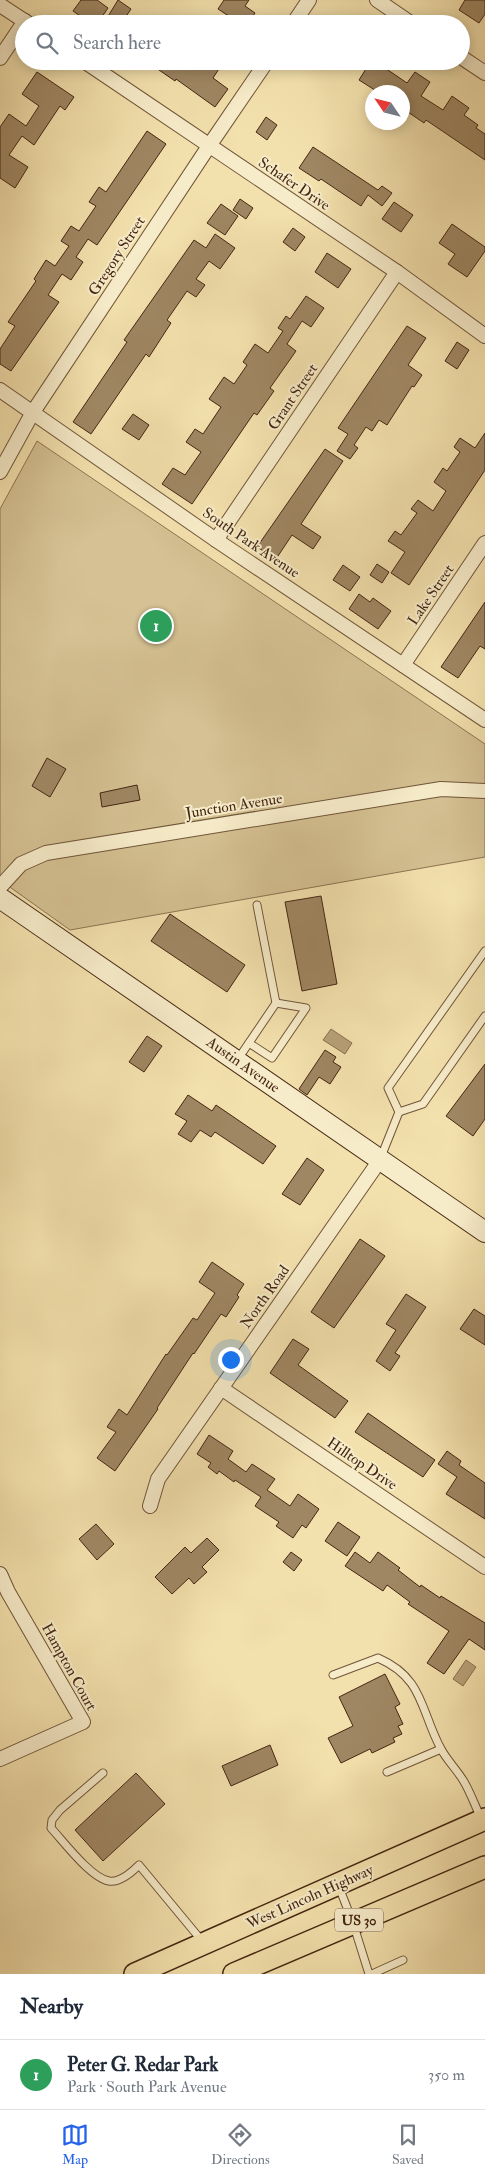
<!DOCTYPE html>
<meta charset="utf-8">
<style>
:root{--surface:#fff;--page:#f2f2f3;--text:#1f2937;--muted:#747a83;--line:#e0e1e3;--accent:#2563eb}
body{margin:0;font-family:"IM FELL Double Pica",serif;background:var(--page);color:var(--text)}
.compass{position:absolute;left:365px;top:85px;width:45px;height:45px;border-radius:50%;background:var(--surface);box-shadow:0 2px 12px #0003;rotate:305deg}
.you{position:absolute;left:230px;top:1359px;width:18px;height:18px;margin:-12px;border:4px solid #fff;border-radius:50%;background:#1a73e8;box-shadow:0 0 0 8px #1a73e833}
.badge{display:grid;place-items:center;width:32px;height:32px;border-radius:50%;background:var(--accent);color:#fff;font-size:16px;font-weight:700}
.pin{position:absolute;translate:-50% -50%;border:2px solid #fff;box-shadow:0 1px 5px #0006}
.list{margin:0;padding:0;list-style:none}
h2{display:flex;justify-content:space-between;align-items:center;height:65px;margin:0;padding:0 20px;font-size:21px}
h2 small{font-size:16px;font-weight:400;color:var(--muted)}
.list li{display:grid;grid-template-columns:32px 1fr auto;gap:15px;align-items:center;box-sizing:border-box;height:70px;padding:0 20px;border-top:1px solid var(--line)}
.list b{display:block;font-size:19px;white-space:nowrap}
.list p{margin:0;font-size:16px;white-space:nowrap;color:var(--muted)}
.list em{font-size:16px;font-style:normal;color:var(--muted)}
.icon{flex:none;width:28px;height:28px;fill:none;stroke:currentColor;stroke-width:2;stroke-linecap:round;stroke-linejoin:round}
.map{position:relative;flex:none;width:485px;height:1974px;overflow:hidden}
.search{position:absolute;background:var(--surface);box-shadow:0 2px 12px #0003;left:15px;right:15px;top:15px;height:55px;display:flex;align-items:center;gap:12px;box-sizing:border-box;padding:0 18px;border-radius:28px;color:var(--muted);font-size:19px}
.sheet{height:135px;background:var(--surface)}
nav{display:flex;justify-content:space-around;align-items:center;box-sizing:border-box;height:70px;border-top:1px solid var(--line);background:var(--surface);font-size:14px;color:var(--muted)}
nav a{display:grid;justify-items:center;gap:2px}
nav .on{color:var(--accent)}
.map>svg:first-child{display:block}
.green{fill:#d5c193;stroke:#8d7452}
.water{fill:#b8a178;stroke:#8a704f}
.building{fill:#9f8763;stroke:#452612}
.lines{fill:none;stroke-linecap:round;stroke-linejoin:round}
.lane-casing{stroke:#705539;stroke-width:9}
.street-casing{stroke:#705539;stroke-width:16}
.secondary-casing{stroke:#452612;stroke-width:22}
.primary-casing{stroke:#452612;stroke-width:24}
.lane{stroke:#f7ecca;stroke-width:7}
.street{stroke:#f7ecca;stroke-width:14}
.secondary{stroke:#f7ecca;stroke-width:20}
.primary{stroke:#f3e1ad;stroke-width:21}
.labels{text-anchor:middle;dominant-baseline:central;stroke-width:4;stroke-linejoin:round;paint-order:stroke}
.shield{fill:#f7ecca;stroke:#7a6149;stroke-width:1}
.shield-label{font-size:14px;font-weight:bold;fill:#452612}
.street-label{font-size:15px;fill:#452612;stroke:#f7ecca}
</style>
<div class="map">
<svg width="485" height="1974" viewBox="0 0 485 1974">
<rect width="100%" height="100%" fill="#f3e1ad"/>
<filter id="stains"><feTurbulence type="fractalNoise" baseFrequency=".004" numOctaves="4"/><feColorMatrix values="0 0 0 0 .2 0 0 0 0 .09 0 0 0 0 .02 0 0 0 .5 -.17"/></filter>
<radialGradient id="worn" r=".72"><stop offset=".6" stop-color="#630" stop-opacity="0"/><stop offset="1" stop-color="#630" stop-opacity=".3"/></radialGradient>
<path class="green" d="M37,441L485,744V857L70,930L0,880V509Z"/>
<g class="water">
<path d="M331,1029L352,1043L345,1054L323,1040Z"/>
<path d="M466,1660L476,1667L463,1686L453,1679Z"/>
</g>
<g class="building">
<path d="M81,0H97L108,8L97,24H92L73,11Z"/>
<path d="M118,0L131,9L121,24H115L107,18Z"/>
<path d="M224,0H249L245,6L255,13L248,24H241L218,9Z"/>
<path d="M465,0H485V14L479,23L459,10Z"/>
<path d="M146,61H187L194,66L198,61H224L213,78L228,89L215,107L176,79L175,81Z"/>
<path d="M371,61H390L385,68L407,83L415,72L430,82L421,96L443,110L452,96L469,108L464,115L478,125L476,128L485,134V160L426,120L424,123L402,108V92H378L359,80Z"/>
<path d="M37,72L74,97L65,110L60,106L34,145L22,136L9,155L28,167L15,188L0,178V127L9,114L26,126L39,106L22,94Z"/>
<path d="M266,117L277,125L267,140L256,132Z"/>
<path d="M147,131L166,144L97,245L88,239L76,257L83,262L71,280L62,274L48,295L59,302L11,371L0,364V349L15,326L8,322L36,281L34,279L46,260L55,266L69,246L61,241L71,226L79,231L96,206L89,202L99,187L106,192Z"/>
<path d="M313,147L378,190L382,186L392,193L382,206L368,195L361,206L321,179L319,181L299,168Z"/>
<path d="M240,199L253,208L246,219L233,210Z"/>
<path d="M394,202L413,215L401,232L382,219Z"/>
<path d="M221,204L238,216L225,235L207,223Z"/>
<path d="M452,224L485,247V251L467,277L448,264L455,254L439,243Z"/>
<path d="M293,228L305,237L295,251L283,242Z"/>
<path d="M215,234L235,248L220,269L209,261L196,279L205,285L196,297L187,291L167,320L171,323L149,357L146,354L91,434L73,422L127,342L124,340L194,240L206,248Z"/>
<path d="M327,253L351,269L338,288L315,272Z"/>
<path d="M306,296L324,308L311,327L302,321L287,344L296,351L270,388L274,391L257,415L254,413L192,504L162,484L173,468L185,475L201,452L186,442L195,429L203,434L221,407L209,399L224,377L234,384L247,365L243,362L255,344L268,353L283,331L278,328L286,316L290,319Z"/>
<path d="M407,326L426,338L408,365L422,375L414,387L412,386L387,425L379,420L372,431L366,427L354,445L358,448L350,459L337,451L348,434L338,428Z"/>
<path d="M457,342L469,350L457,369L445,361Z"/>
<path d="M133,414L149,425L139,440L122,429Z"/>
<path d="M485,433V470L409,585L391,573L405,552L388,541L395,531L401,535L417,513L411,509L418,500L433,511L446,491L434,482L443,468L447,471L460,452L454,447L460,438L475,448Z"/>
<path d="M325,449L343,461L301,524L321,537L313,549L292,535L276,559L257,547Z"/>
<path d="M377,564L389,572L382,583L370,575Z"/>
<path d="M343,565L360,577L350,591L333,580Z"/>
<path d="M359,594L370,602L373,598L391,611L378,629L349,609Z"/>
<path d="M485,602V649L480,646L458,678L441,667Z"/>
<path d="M47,758L66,769L50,797L32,786Z"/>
<path d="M137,785L140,800L102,807L100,793Z"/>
<path d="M321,896L337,984L302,991L285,902Z"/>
<path d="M170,914L245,965L227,992L151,941Z"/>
<path d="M147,1036L162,1046L144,1072L129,1062Z"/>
<path d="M325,1050L336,1057L333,1062L341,1067L330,1084L319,1077L307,1095L299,1089Z"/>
<path d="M485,1064V1119L473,1136L446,1116Z"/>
<path d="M188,1095L212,1111L216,1105L276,1146L263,1164L215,1132L211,1137L200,1130L191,1142L178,1134L187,1121L175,1114Z"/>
<path d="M307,1158L324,1170L300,1205L282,1194Z"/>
<path d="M360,1239L385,1256L334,1328L311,1312Z"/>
<path d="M212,1262L244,1284L237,1295L239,1297L226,1317L221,1314L194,1354L193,1353L157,1408L158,1409L115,1471L97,1458L116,1432L107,1427L119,1409L127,1415L166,1354L167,1355L193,1318L197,1320L215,1293L199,1282Z"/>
<path d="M406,1294L426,1307L395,1353L400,1356L390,1371L376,1361L396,1330L386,1324Z"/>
<path d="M474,1309L485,1316V1345L460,1329Z"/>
<path d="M293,1339L309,1349L298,1365L348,1401L335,1418L270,1373Z"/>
<path d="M368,1413L435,1460L423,1477L355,1432Z"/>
<path d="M209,1435L233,1451L228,1459L246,1472L252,1464L275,1479L267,1490L290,1506L298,1494L319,1509L306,1528L302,1525L293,1538L276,1526L279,1522L255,1506L261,1497L235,1480L234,1482L219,1471L217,1474L208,1467L211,1463L197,1454Z"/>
<path d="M447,1451L461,1461L459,1465L485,1483V1519L446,1494L457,1477L438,1464Z"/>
<path d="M338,1522L360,1537L347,1556L325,1541Z"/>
<path d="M96,1524L114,1544L97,1560L79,1539Z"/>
<path d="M207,1538L219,1550L202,1567L207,1572L194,1584L189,1578L172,1594L155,1577L185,1547L191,1553Z"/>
<path d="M291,1552L302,1560L294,1571L283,1562Z"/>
<path d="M355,1552L370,1563L378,1552L400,1568L398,1570L420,1587L421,1585L440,1598L441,1596L485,1623V1650L469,1639L444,1674L427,1663L449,1631L408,1604L410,1602L387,1585L383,1591L345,1566Z"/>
<path d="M385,1674L400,1704L395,1707L403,1724L398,1726L402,1734L393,1738L395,1742L372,1753L370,1749L341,1763L328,1738L353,1726L339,1697Z"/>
<path d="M270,1745L278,1765L231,1786L222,1766Z"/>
<path d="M136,1773L165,1804L103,1861L75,1830Z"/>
</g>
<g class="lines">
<g class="lane-casing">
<g id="lane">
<path d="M249,1043L272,1058L306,1008L276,1003"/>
<path d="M238,1059L276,1003L257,905"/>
<path d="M399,1112L423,1104L485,1016"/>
<path d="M381,1157L399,1112L388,1088L485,951"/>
<path d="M333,1675L378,1658C424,1678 420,1710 441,1749C447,1760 456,1769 463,1780C470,1791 475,1806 481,1818"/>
<path d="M387,1772L441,1749"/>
<path d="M103,1773L60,1810L52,1820L51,1828C64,1842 91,1878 109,1881C120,1883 132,1872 139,1865L202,1941"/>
<path d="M339,1887L353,1923L369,1974"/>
<path d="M372,1974L403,1960"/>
</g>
</g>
<g class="street-casing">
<g id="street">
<path d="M377,0L412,24"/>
<path d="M0,5L29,24"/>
<path d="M293,24L309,0"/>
<path d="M461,57L485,73"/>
<path d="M0,58L25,21"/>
<path d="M84,61L397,272L485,336"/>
<path d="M0,390L216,540L485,720"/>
<path d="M0,472L33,412L209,146L267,61"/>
<path d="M216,540L397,272"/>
<path d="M403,665L485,543"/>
<path d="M0,887L21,864L46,853L441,789L485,791"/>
<path d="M221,1388L485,1567"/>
<path d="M150,1506L158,1479L380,1160"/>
<path d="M0,1574L8,1592L83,1722L0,1759"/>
</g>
</g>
<g class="secondary-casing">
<path id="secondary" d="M0,898L485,1232"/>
</g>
<g class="primary-casing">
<g id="primary">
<path d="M135,1974L485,1819"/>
<path d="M234,1974L485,1867"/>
</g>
</g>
<use href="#lane" class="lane"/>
<use href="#street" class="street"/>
<use href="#secondary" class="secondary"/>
<use href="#primary" class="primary"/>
</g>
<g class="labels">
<rect class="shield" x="335" y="1908.5" width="48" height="23" rx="4"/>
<g class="shield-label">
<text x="359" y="1920">US 30</text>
</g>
<g class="street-label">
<text transform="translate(294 184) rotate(34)">Schafer Drive</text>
<text transform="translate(117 256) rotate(-57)">Gregory Street</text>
<text transform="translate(293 397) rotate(-56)">Grant Street</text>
<text transform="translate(251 543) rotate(34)">South Park Avenue</text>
<text transform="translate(431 595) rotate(-56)">Lake Street</text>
<text transform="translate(234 806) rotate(-9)">Junction Avenue</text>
<text transform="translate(243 1065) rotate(35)">Austin Avenue</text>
<text transform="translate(265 1297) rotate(-55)">North Road</text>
<text transform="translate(362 1464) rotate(34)">Hilltop Drive</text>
<text transform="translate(69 1667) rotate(61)">Hampton Court</text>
<text transform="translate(310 1897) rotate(-24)">West Lincoln Highway</text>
</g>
</g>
<rect width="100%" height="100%" filter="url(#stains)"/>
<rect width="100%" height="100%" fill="url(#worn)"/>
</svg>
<svg class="compass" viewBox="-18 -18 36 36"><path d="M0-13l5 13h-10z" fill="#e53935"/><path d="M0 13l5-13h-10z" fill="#747a83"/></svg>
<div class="you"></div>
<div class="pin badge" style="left:156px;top:626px;background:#2e9e5b">1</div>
<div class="search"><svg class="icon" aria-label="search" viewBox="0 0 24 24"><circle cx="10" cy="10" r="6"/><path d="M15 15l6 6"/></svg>Search here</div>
</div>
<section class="sheet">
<h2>Nearby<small></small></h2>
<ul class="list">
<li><span class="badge" style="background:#2e9e5b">1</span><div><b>Peter G. Redar Park</b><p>Park · South Park Avenue</p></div><em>350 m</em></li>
</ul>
</section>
<nav>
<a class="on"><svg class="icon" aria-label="map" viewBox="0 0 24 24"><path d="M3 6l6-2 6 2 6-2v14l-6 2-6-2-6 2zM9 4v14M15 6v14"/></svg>Map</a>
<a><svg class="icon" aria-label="directions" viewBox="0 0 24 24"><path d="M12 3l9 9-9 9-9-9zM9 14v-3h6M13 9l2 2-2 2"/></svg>Directions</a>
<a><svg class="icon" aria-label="saved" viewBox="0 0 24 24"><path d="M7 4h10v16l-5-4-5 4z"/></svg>Saved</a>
</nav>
